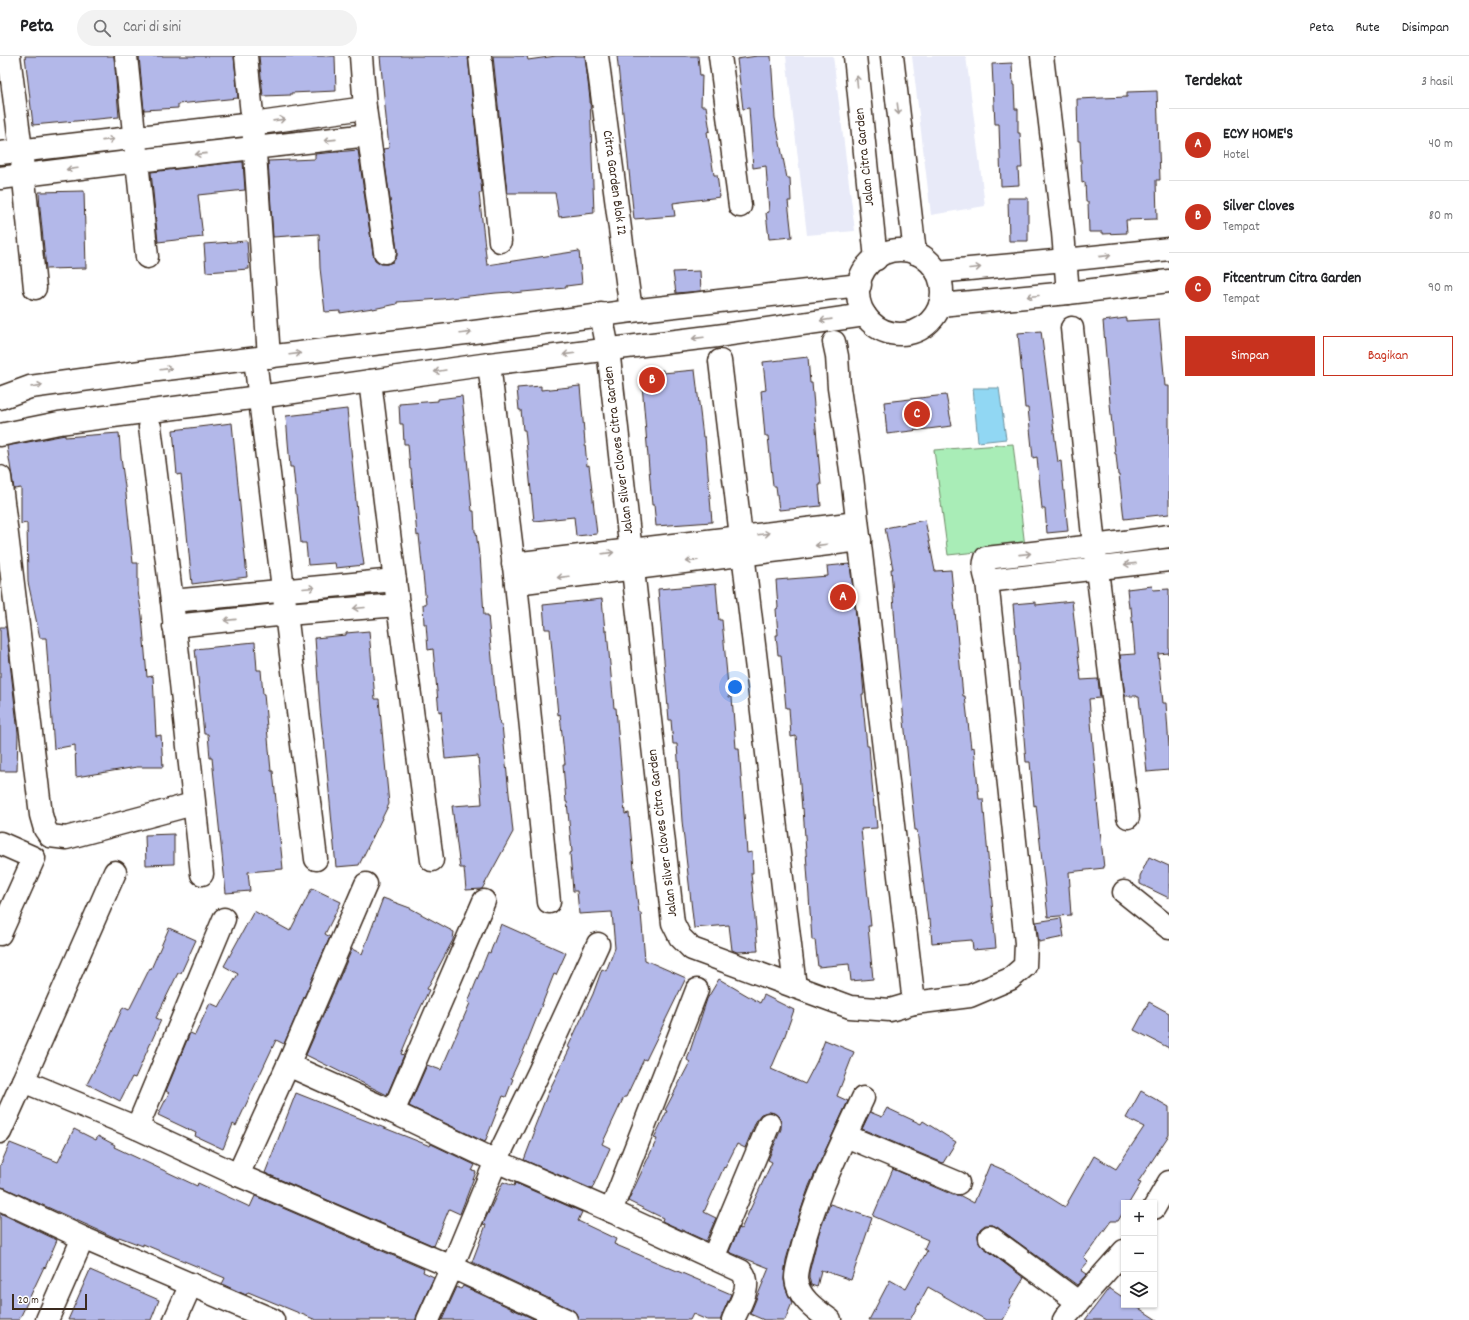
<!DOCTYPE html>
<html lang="id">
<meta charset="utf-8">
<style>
:root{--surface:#fff;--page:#f2f2f2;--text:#202124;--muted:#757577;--line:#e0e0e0;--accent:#c8321e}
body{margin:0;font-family:Dekko,sans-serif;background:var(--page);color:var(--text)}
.controls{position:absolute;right:12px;bottom:12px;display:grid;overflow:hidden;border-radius:0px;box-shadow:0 1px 3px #0004}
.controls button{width:36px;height:36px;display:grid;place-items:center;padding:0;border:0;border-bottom:1px solid var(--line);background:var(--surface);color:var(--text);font:20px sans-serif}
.scale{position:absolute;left:12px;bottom:10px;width:75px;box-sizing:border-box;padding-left:4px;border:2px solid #3b2a1e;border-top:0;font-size:11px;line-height:14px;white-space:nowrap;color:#3b2a1e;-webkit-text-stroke:3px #fff;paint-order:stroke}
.you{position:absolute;left:735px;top:631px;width:14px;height:14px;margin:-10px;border:3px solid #fff;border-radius:50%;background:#1a73e8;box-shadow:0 0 0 6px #1a73e833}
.badge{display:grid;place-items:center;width:26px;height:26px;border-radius:50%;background:var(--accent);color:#fff;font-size:13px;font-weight:700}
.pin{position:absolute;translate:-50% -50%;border:2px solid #fff;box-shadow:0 1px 4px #0006}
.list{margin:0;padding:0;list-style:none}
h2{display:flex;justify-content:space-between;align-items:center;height:52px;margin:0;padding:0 16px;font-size:17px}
h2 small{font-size:13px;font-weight:400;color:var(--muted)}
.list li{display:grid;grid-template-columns:26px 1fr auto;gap:12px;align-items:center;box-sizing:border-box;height:72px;padding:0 16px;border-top:1px solid var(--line)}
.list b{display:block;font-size:15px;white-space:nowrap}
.list p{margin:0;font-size:13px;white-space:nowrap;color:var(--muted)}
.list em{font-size:13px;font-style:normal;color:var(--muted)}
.actions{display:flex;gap:8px;padding:12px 16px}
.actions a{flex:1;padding:9px 0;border:1px solid var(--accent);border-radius:0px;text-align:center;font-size:14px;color:var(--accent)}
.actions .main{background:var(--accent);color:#fff}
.icon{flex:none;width:22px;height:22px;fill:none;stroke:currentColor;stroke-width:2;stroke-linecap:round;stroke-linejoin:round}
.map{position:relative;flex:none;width:1169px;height:1264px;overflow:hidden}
header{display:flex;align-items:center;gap:24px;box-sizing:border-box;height:56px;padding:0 20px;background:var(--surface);border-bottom:1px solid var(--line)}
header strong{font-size:19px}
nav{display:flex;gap:22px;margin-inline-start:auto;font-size:14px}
.search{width:280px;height:36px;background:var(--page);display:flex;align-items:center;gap:10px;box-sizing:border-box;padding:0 14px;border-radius:22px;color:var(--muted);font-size:15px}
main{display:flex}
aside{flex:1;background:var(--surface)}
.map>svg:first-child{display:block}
.built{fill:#e8eaf8}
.pitch{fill:#a9edb7;stroke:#728c6a}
.water{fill:#91d7f3;stroke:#6f929e}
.building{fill:#b3b8e9;stroke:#3b2a1e}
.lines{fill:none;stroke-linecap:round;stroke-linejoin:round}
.minor-casing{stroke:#3b2a1e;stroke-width:25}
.minor{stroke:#fff;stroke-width:22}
.oneway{stroke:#a79f9a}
.labels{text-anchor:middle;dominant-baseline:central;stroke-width:4;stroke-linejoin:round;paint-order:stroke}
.street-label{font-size:14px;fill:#3b2a1e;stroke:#fff}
</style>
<header>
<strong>Peta</strong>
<div class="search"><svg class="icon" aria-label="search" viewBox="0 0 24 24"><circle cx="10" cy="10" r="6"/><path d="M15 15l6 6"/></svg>Cari di sini</div>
<nav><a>Peta</a><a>Rute</a><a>Disimpan</a></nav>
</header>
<main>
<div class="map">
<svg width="1169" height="1264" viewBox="0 0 1169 1264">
<rect width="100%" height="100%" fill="#fff"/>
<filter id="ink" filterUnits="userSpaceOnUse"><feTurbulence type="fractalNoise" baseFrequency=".025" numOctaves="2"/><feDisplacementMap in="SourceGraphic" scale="8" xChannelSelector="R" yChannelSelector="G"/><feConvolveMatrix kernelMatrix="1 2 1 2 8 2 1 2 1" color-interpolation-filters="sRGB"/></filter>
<g filter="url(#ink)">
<g class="built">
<path d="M786,0H833L855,175L807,179Z"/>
<path d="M912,0H966L985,150L931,159Z"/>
</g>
<path class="pitch" d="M1013,388L1025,491L948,499L934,394Z"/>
<path class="water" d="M973,332H999L1006,383L978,386Z"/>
<g class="building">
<path d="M25,0H114L119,61L33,69Z"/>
<path d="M139,0H234L238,42L178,48V52L144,54Z"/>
<path d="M259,0H335L336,35L291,37V39L263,40Z"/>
<path d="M380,0H468L482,137H479L487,209L579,195L582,228L566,230V232L512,237L511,236L496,237L442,243L397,246V248L373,253V252L340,257V255L325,256L320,212L319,178L273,181L268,105L315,103V98L358,94L373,198L375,204L381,208H387L393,206L397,200V194L383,93L389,92Z"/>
<path d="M493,0H527L528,4L556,0H585L590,43L594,157L559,161L555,137H507Z"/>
<path d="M617,0H698L700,20H702L701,50H706L710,75L707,76L714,119H717L720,141L673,147L675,160L634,163Z"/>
<path d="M757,0H771L775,62L787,122H790L791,145H788L792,181L769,183L766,157L769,156L766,110L753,112L749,52L743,53L737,3Z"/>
<path d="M1012,7L1013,29H1014L1015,53H1018V77H1020L1022,112H1018L1019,129L1001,130L999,68H995L992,8Z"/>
<path d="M1157,35L1160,124H1156L1157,163L1126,164L1127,177L1103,178V176H1089L1088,146H1086L1085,126L1082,127L1080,85H1078L1077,43L1127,41V36Z"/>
<path d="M238,106H243L245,134L198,139L203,181L158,186L151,116Z"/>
<path d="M84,135L86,212L46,213L40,153L39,136Z"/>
<path d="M1008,142H1028V185H1009Z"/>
<path d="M247,185L249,213L206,216L204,188Z"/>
<path d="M700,215L701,235L676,237L673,216Z"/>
<path d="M1126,262V265L1159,263L1165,330H1169V458L1124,463L1119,419H1118L1116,398H1115L1111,359L1103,265Z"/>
<path d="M1041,275L1058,406L1061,405L1068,475L1047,477L1045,453H1042L1037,401L1033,402L1028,352H1025L1018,277Z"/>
<path d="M808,301L810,327H812L821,429H819L821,450L779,454L776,430H773L768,380H765L761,335L766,334L763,306Z"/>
<path d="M663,314V317L695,314L703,381H705L712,466L656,470L654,449H652L641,316Z"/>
<path d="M541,330V334L580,330L587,410L589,409L597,478L576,480L574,461L534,465L525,374H523L521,354H519L517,332Z"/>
<path d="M946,339L952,370L887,378L884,346Z"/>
<path d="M462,340L464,360H463L472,455H474L475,476H476L479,499H480L484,559H488L496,646H497L500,669H502L513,776L482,833L466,834L464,812H460L452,750L482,748L478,700L445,703L441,655L439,656L433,593L428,594L426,568H424L423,548H426L419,479L417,480L411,413H410L408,388H404L403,368H400L399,348L438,345V343Z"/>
<path d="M347,353L358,466L364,509L336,512L335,507L308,509L306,487H301L293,411H290L286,360Z"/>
<path d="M232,367L247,521L192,528L181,418L177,419L173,374Z"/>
<path d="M119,377L121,402L126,438L133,507H138V535L142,560L147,621L153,620L156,680L161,679L163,711H137L76,721L75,689L54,693L46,582H40L28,526L27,467L21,468V432L14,433L7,390L65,379V381Z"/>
<path d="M925,464L935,515L951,514L963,640H965L971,692L974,691L979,743H983L996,892L973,894L972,884L932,887L930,863L928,864L917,774H915L897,595L891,513H893L885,472Z"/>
<path d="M850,508L861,603L864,638H862L867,690H869L874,751H875L877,772L861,773L871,870H868L873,923L851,925L849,908L818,911L815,884H812L803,752L802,753L796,680L791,681L789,652H786L781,599H778L776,579H778L776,553L778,552L776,524L828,520L827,510Z"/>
<path d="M716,528L719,564H722L729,641H732L736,692H739L747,797L752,796L753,817H751L758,895L737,896L732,894L729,869L694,872L682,765L677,688H673L671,664H669L658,533Z"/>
<path d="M1152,530L1153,534L1169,533V597L1158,598L1163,647H1166L1169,691V714L1147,716L1139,641H1137V640H1125L1120,599L1135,598L1131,551L1129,552L1127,533Z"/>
<path d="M602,543L605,575H607L614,652H616L625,758L629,757L636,834L639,857H641L645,904L686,922L646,1004L644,1003L626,1041H624L602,1088L610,1092L592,1133L524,1104L535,1075H533L547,1039L570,992L568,991L593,938L602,913L606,915L615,892L612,856L579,858L577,835H573L570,797L572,796L567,746H566L563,708H565L560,658L558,659L550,573H545L543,549Z"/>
<path d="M1072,545L1081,624L1098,623L1100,642L1089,643L1098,745H1097L1104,812L1069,816L1070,830H1069L1071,859L1048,861L1036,749L1034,750L1030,706H1026L1013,548L1036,546V549Z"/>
<path d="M0,571H6L18,677L17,715H0Z"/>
<path d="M369,575L375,643H379L389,748L359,809L336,811L324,682H323L320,654L315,582L346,579V577Z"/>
<path d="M255,586L257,614H261L263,638H264L271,715H273L283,813L248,816L250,835L226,837L214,722L212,702H210L208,678H204L195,593L234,589V588Z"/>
<path d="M174,778V808L146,809L145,779Z"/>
<path d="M1149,801L1169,810V842L1140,828V820Z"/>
<path d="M312,832L341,846L325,878L330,881L284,988L276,984L236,1070L233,1068L223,1093L195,1080L196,1077L158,1059L169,1037L166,1035L190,977L195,979L210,947L219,951L238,918L224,910L254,855L290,875Z"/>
<path d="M383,842L410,852L454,876L453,884L427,933L429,934L410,974H411L401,998L404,999L387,1039L306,999L352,893L362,898Z"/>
<path d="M1061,862L1064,881L1039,886L1036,866Z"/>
<path d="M501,868L566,897L556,919L554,918L524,994L511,1022L513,1023L506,1041L503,1040L485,1086L409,1050L427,1009L441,1014L470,947L468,946L488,896L490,897Z"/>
<path d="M169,872L196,884L181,917H178L156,962L161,964L135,1022L132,1021L120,1045L87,1028L103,997L123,951L129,954L150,912L151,913Z"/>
<path d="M719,923L760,947L764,939L794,954L783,985L771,1013L805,1028L817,1005L825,984L854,996L837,1040L848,1045L809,1130L796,1169L786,1204L784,1224L786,1233L792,1247L785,1264H764L750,1258L769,1212L729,1196L739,1172L741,1173L772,1106L768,1104L781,1073V1067L779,1061L774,1057L768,1056L761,1058L757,1063L745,1092L737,1088L725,1112L724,1111L704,1156L716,1162L706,1185L662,1165L663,1162L628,1145L657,1083L654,1082L667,1055L665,1054L690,1006L687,1004L707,943Z"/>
<path d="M1149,946L1169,957V992L1134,974Z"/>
<path d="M1141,1035L1169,1051V1079L1138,1126L1141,1127L1129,1147H1124V1155L1118,1165H1111L1084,1202L1088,1206L1081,1214L1087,1218L1077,1229L997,1171L992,1169H985L980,1173L978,1179L979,1186L983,1191L1024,1222L1009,1247L1011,1249L1003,1264H986L928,1231L910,1264H869L890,1224L906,1233L927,1195L924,1193L928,1184L873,1160L893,1113L953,1139H959L974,1147L990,1108L1011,1117L1065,1151L1094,1100L1116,1113L1144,1071L1126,1062Z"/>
<path d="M296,1037L430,1090L431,1088L475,1109L472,1115L476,1116L460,1158L449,1153L434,1190L265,1117Z"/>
<path d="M887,1052L921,1068L923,1065L956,1086L943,1107L862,1073L870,1056L882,1061Z"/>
<path d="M74,1073L96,1084L98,1080L115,1089L114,1091L197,1130L198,1127L250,1151L255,1140L424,1213L423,1216L434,1221L417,1259L416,1264H316L248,1236L246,1239L222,1228L225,1222L143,1188V1190L119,1181L118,1183L5,1132L0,1131V1110L10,1087L58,1106Z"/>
<path d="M503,1126L514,1130L515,1127L582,1156L578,1165L616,1183L614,1188L731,1238L722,1259L721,1264H707L693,1258L690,1264H578L576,1257L571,1253L472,1206L486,1169L483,1168Z"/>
<path d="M830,1148L872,1162L851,1224L821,1214L817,1231L811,1229L809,1221V1217L819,1177Z"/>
<path d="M0,1157L57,1184L45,1212L44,1211L19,1264H0Z"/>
<path d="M90,1214L159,1244L151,1264H68Z"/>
<path d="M463,1230L536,1264H442L457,1231L461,1233Z"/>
<path d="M1109,1232L1124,1242V1249H1134L1157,1264H1085Z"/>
</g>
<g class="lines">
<g class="minor-casing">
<g id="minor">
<path d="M9,0L21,94L35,232"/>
<path d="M126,0L147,201"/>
<path d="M246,0L253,68L269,301"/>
<path d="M361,0L365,52L385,196"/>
<path d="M480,0L500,185"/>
<path d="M597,0L631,255"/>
<path d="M720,0L740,150"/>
<path d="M855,0L876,203"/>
<path d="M892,0L915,197"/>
<path d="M1042,0L1063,176L1068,237"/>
<path d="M0,97L253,68L365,52"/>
<path d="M0,122L137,105L369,79"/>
<circle cx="900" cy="236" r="42"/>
<path d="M937,216L1065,204L1169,193"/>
<path d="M940,249L1068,237L1169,225"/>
<path d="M601,258L608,293L673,867L680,881L692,893L850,951L890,954L914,947L970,940L1010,923L1025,910L1026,887L987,525C984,516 983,510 986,502L1094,490L1169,480"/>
<path d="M1072,272L1094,490L1128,761"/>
<path d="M834,286L837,300L839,332L852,421L914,947"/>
<path d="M255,303L316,803"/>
<path d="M720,305L795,931"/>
<path d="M489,308L516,527L549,846"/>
<path d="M370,325L398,549L432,804"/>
<path d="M0,342L30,331L141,316L474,276L631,255L860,229"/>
<path d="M150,371L172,545L202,818"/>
<path d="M0,379L59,367L259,341L489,308L717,280L865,259"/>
<path d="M0,421L41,759L45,773L50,780L66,782L193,748"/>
<path d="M513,508L857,467"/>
<path d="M987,525L1169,504"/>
<path d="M516,527L860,484"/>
<path d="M172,545L395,524"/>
<path d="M174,570L287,558L398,549"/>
<path d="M0,787L34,802L0,878"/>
<path d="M1124,836L1169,872"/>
<path d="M598,888L539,1016L496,1105L611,1155L741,1215C754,1228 739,1249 733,1264"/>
<path d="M288,1009L366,828"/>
<path d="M23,1025L115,816"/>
<path d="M393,1056L484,845"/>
<path d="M137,1072L224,863"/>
<path d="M0,1076L23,1025L137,1072L238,1119"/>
<path d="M846,1080L958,1127"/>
<path d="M0,1143L83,1182L273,1264"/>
<path d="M1154,1152L1169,1126"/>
<path d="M611,1155L697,934"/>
<path d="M990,1181L1078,1246"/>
<path d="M713,1202L769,1068"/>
<path d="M47,1264L83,1182"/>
<path d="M175,1264L191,1228"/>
<path d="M428,1264L452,1211L496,1105L393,1056L288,1009L238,1119L452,1211L566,1264"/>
<path d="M830,1264C816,1254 797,1241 796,1222C796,1213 800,1202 802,1193C815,1140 840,1092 863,1042"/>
<path d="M1064,1264L1068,1258L1124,1195"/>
</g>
</g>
<use href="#minor" class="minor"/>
</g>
<defs><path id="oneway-shaft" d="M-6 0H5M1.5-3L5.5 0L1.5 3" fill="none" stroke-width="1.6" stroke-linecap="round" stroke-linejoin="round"/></defs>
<g class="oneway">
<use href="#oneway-shaft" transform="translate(857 25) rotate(-96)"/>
<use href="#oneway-shaft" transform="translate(898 53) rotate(83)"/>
<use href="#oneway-shaft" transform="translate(279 64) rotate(-8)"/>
<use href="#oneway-shaft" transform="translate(108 84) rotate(-6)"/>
<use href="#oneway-shaft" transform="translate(330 84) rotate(174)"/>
<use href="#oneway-shaft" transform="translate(201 98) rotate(174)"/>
<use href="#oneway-shaft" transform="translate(72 113) rotate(173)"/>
<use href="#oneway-shaft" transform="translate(1105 200) rotate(-6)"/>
<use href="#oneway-shaft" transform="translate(975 212) rotate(-5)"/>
<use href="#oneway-shaft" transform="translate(1033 240) rotate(175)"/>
<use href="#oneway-shaft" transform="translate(826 264) rotate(172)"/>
<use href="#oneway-shaft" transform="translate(466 277) rotate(-7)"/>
<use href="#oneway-shaft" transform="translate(698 282) rotate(173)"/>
<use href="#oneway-shaft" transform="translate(295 298) rotate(-7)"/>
<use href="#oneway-shaft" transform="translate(569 298) rotate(173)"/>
<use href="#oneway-shaft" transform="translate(166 313) rotate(-7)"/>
<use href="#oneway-shaft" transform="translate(440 315) rotate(171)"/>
<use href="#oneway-shaft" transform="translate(37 330) rotate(-8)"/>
<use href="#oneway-shaft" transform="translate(764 478) rotate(-7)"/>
<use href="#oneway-shaft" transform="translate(821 489) rotate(173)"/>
<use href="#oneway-shaft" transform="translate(608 497) rotate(-7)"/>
<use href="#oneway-shaft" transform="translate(1025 498) rotate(-6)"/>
<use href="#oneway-shaft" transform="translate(692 505) rotate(173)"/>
<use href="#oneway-shaft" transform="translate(1130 508) rotate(174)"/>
<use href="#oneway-shaft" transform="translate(563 521) rotate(173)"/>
<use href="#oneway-shaft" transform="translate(309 532) rotate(-5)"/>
<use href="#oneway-shaft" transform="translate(359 552) rotate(175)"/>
<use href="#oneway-shaft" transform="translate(230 564) rotate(174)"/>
</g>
</g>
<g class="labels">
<g class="street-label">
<text transform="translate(865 101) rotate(-96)">Jalan Citra Garden</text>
<text transform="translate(614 127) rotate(82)">Citra Garden Blok I2</text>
<text transform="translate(619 394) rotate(-97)">Jalan Silver Cloves Citra Garden</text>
<text transform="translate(663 777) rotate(-97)">Jalan Silver Cloves Citra Garden</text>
</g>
</g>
</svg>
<div class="controls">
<button>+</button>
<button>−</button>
<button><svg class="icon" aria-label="layers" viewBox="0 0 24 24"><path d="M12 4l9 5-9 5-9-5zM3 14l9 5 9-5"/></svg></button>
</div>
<div class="scale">20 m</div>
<div class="you"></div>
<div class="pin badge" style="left:843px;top:541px">A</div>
<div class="pin badge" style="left:652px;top:324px">B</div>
<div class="pin badge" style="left:917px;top:358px">C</div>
</div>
<aside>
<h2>Terdekat<small>3 hasil</small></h2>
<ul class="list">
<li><span class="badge">A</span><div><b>ECYY HOME'S</b><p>Hotel</p></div><em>40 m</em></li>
<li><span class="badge">B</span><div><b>Silver Cloves</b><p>Tempat</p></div><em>80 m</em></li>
<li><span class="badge">C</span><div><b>Fitcentrum Citra Garden</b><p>Tempat</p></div><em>90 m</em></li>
</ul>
<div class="actions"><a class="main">Simpan</a><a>Bagikan</a></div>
</aside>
</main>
